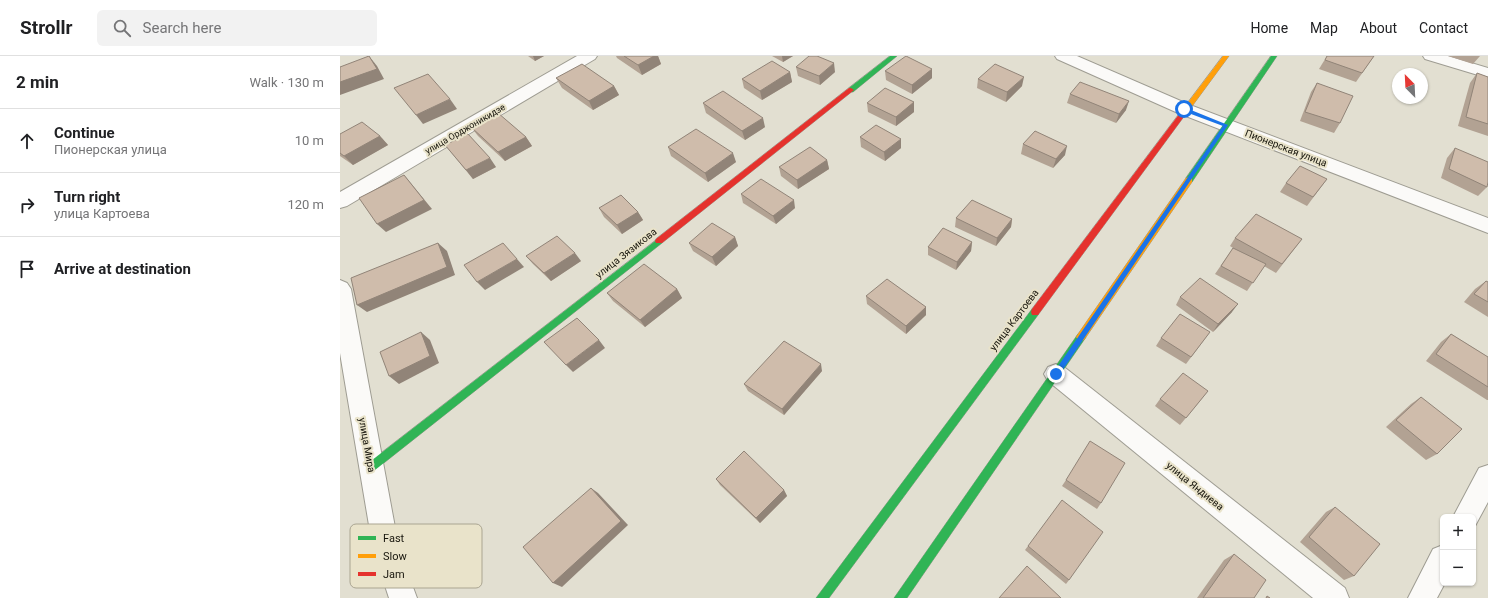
<!DOCTYPE html>
<meta charset="utf-8">
<style>
:root{--surface:#fff;--page:#f2f2f2;--text:#202124;--muted:#757577;--line:#e0e0e0}
body{margin:0;font-family:Roboto,sans-serif;background:var(--page);color:var(--text)}
.controls{position:absolute;right:12px;bottom:12px;display:grid;overflow:hidden;border-radius:6px;box-shadow:0 1px 3px #0004}
.controls button{width:36px;height:36px;display:grid;place-items:center;padding:0;border:0;border-bottom:1px solid var(--line);background:var(--surface);color:var(--text);font:20px sans-serif}
.compass{position:absolute;left:1052px;top:12px;width:36px;height:36px;border-radius:50%;background:var(--surface);box-shadow:0 1px 3px #0004;rotate:336deg}
.stop{position:absolute;width:12px;height:12px;margin:-9px;border:3px solid #1a73e8;border-radius:50%;background:#fff}
.stop.end{background:#1a73e8;border-color:#fff;box-shadow:0 1px 4px #0008}
.list{margin:0;padding:0;list-style:none}
h2{display:flex;justify-content:space-between;align-items:center;height:52px;margin:0;padding:0 16px;font-size:17px}
h2 small{font-size:13px;font-weight:400;color:var(--muted)}
.list li{display:grid;grid-template-columns:26px 1fr auto;gap:12px;align-items:center;box-sizing:border-box;height:64px;padding:0 16px;border-top:1px solid var(--line)}
.list b{display:block;font-size:15px;white-space:nowrap}
.list p{margin:0;font-size:13px;white-space:nowrap;color:var(--muted)}
.list em{font-size:13px;font-style:normal;color:var(--muted)}
.icon{flex:none;width:22px;height:22px;fill:none;stroke:currentColor;stroke-width:2;stroke-linecap:round;stroke-linejoin:round}
.map{position:relative;flex:none;width:1148px;height:542px;overflow:hidden}
header{display:flex;align-items:center;gap:24px;box-sizing:border-box;height:56px;padding:0 20px;background:var(--surface);border-bottom:1px solid var(--line)}
header strong{font-size:19px}
nav{display:flex;gap:22px;margin-inline-start:auto;font-size:14px}
.search{width:280px;height:36px;background:var(--page);display:flex;align-items:center;gap:10px;box-sizing:border-box;padding:0 14px;border-radius:6px;color:var(--muted);font-size:15px}
main{display:flex}
aside{flex:1;background:var(--surface)}
.map>svg:first-child{display:block}
.lines{fill:none;stroke-linecap:round;stroke-linejoin:round}
.street-casing{stroke:#9e9c92;stroke-width:2}
.fast-casing{stroke:#9e9c92;stroke-width:1}
.slow-casing{stroke:#9e9c92;stroke-width:1}
.jam-casing{stroke:#9e9c92;stroke-width:1}
.street{fill:#fbfaf8;fill-rule:evenodd}
.fast{fill:#30b455;fill-rule:evenodd}
.slow{fill:#ff9f0a;fill-rule:evenodd}
.jam{fill:#e5322d;fill-rule:evenodd}
.wall{fill:#b2a293}
.shaded-wall{fill:#918478}
.building{fill:#cfbcab;stroke:#918478}
.route{fill:#1a73e8}
.labels{text-anchor:middle;dominant-baseline:central;stroke-width:4;stroke-linejoin:round;paint-order:stroke}
.far-street-label{font-size:9px;fill:#17150c;stroke:#e9e3ca}
.street-label{font-size:10px;fill:#17150c;stroke:#e9e3ca}
.key{fill:#e9e3ca;stroke:#aaa591;stroke-width:1}
.key-label{font-size:11px;fill:#17150c}
</style>
<header>
<strong>Strollr</strong>
<div class="search"><svg class="icon" aria-label="search" viewBox="0 0 24 24"><circle cx="10" cy="10" r="6"/><path d="M15 15l6 6"/></svg>Search here</div>
<nav><a>Home</a><a>Map</a><a>About</a><a>Contact</a></nav>
</header>
<main>
<aside>
<h2>2 min<small>Walk · 130 m</small></h2>
<ul class="list">
<li><svg class="icon" aria-label="ahead" viewBox="0 0 24 24"><path d="M12 20V5M6 11l6-6 6 6"/></svg><div><b>Continue</b><p>Пионерская улица</p></div><em>10 m</em></li>
<li><svg class="icon" aria-label="right" viewBox="0 0 24 24"><path d="M7 20v-9h11M14 6l5 5-5 5"/></svg><div><b>Turn right</b><p>улица Картоева</p></div><em>120 m</em></li>
<li><svg class="icon" aria-label="arrive" viewBox="0 0 24 24"><path d="M6 21V4h12l-3 4 3 4H6"/></svg><div><b>Arrive at destination</b></div></li>
</ul>
</aside>
<div class="map">
<svg width="1148" height="542" viewBox="0 0 1148 542">
<rect width="100%" height="100%" fill="#e2dfd1"/>
<g class="lines">
<g class="street-casing">
<g id="street">
<path d="M237,0H257L255,3L7,150L0,152V136Z"/>
<path d="M715,0H737L850,49L1148,162V177L838,57L717,3Z"/>
<path d="M1083,0H1108L1148,12V22L1085,3Z"/>
<path d="M0,224L7,227L11,233L59,493L77,542H49L33,493L0,297Z"/>
<path d="M716,308L724,311L1005,532L1009,542H973L708,325L704,318L708,311Z"/>
<path d="M1148,409V446L1135,470L1133,471V461H1113L1139,412Z"/>
<path d="M1103,489V527H1105L1097,542H1068L1093,493Z"/>
</g>
</g>
<g class="fast-casing">
<g id="fast">
<path d="M550,0H557L513,36H509V32Z"/>
<path d="M931,0H937L852,126H846V122Z"/>
<path d="M319,182L323,185L322,187L35,414L31,416L27,414L26,411L27,408Z"/>
<path d="M695,252L698,253L699,256L698,259L489,542H476L692,253Z"/>
<path d="M741,277L744,278L746,281L744,284L567,542H554L738,278Z"/>
</g>
</g>
<g class="slow-casing">
<g id="slow">
<path d="M883,0H889L850,53H846V49Z"/>
<path d="M849,121L852,122V126L744,284L741,285L738,284L736,281L738,278L846,122Z"/>
</g>
</g>
<g class="jam-casing">
<g id="jam">
<path d="M509,32H511L514,34L322,187H316L315,185L316,183Z"/>
<path d="M846,49H848L851,51L698,259H692L691,256L692,253Z"/>
</g>
</g>
<use href="#street" class="street"/>
<use href="#fast" class="fast"/>
<use href="#slow" class="slow"/>
<use href="#jam" class="jam"/>
</g>
<g class="wall">
<path d="M188,0H204L195,5Z"/>
<path d="M276,0H318L321,8L302,19L277,2Z"/>
<path d="M432,0H453L443,6Z"/>
<path d="M987,0H1034L1016,26L979,13Z"/>
<path d="M1108,0H1140L1133,8Z"/>
<path d="M456,11L495,16L480,29L458,20Z"/>
<path d="M592,13V22L572,38L546,24L545,15Z"/>
<path d="M450,16L452,26L422,44L404,32L402,23Z"/>
<path d="M1137,17L1148,21V80L1118,70L1130,27Z"/>
<path d="M216,22L274,30L279,39L253,54L222,32Z"/>
<path d="M638,23L682,30L666,46L637,32Z"/>
<path d="M977,27L1000,67L994,77L960,65L971,36Z"/>
<path d="M730,38L786,54L776,67L727,47Z"/>
<path d="M574,46V56L556,70L528,56L527,47Z"/>
<path d="M363,47L425,71L405,84L366,57Z"/>
<path d="M131,71L186,81L192,90L165,105L138,80Z"/>
<path d="M0,78L40,80L48,89L13,109L0,100Z"/>
<path d="M520,81L561,83V92L545,105L521,91Z"/>
<path d="M683,88L725,99L713,112L681,98Z"/>
<path d="M105,89L156,111L133,123Z"/>
<path d="M328,91L396,106L368,126L331,100Z"/>
<path d="M1115,92L1147,131L1138,140L1101,122L1107,102Z"/>
<path d="M487,104L489,113L458,133L441,120L439,111Z"/>
<path d="M987,123L967,150L940,136L946,127Z"/>
<path d="M401,138L455,152L436,168L403,147Z"/>
<path d="M259,152L298,156L303,164L282,178L264,161Z"/>
<path d="M616,162L672,163L671,171L656,190L615,171Z"/>
<path d="M395,181L398,190L376,210L353,195L349,187Z"/>
<path d="M895,182L962,183L936,217L924,210L907,235L875,218L893,192L890,190Z"/>
<path d="M632,186L631,195L616,214L588,199V191Z"/>
<path d="M186,200L241,205L211,225L193,208Z"/>
<path d="M1146,225L1148,226V261L1124,246L1135,233Z"/>
<path d="M337,233L342,242L305,271L273,245L267,237Z"/>
<path d="M526,240L586,251V259L566,278L527,248Z"/>
<path d="M840,241L892,256L873,276L836,249Z"/>
<path d="M870,276L846,308L816,290L821,282Z"/>
<path d="M1111,278L1148,301V344H1147L1086,305L1101,286Z"/>
<path d="M482,315L444,359L408,335L404,328Z"/>
<path d="M868,335L840,369L815,350L820,343Z"/>
<path d="M1081,341L1097,398L1086,404L1046,371L1071,348Z"/>
<path d="M376,423L444,434L447,440L420,467L380,429Z"/>
<path d="M726,424L761,447L757,453L722,430Z"/>
<path d="M995,451L1014,520L1004,524L960,486L986,456Z"/>
<path d="M688,490L729,524L726,528L685,494Z"/>
<path d="M894,498L914,542H857L884,504Z"/>
</g>
<g class="shaded-wall">
<path d="M29,0L37,10L44,23L0,39V26Z"/>
<path d="M193,0H204L195,5Z"/>
<path d="M314,0H318L321,8L302,19L298,9Z"/>
<path d="M442,0H453L443,6Z"/>
<path d="M494,7L495,16L480,29L479,20Z"/>
<path d="M592,13V22L572,38V29Z"/>
<path d="M450,16L452,26L422,44L420,35Z"/>
<path d="M684,21L682,30L666,46L667,36Z"/>
<path d="M274,30L279,39L253,54L249,45Z"/>
<path d="M110,43L117,53L83,68L76,59Z"/>
<path d="M789,45L786,54L776,67L779,58Z"/>
<path d="M574,46V56L556,70V61Z"/>
<path d="M423,62L425,71L405,84L402,75Z"/>
<path d="M40,80L48,89L13,109L4,100Z"/>
<path d="M186,81L192,90L165,105L158,96Z"/>
<path d="M561,83V92L545,105L544,96Z"/>
<path d="M727,90L725,99L713,112L716,103Z"/>
<path d="M393,97L396,106L368,126L365,117Z"/>
<path d="M150,102L156,111L133,123L126,114Z"/>
<path d="M487,104L489,113L458,133L457,124Z"/>
<path d="M64,119L92,153L46,176L37,168Z"/>
<path d="M454,144L455,152L436,168L433,160Z"/>
<path d="M298,156L303,164L282,178L277,169Z"/>
<path d="M672,163L671,171L656,190L657,182Z"/>
<path d="M395,181L398,190L376,210L372,201Z"/>
<path d="M632,186L631,195L616,214L617,206Z"/>
<path d="M98,187L107,195L115,219L27,256L17,249Z"/>
<path d="M235,197L241,205L211,225L204,217Z"/>
<path d="M177,203L184,211L145,234L137,226Z"/>
<path d="M337,233L342,242L305,271L300,264Z"/>
<path d="M898,248L892,256L873,276L878,268Z"/>
<path d="M586,251V259L566,278V270Z"/>
<path d="M81,276L90,284L99,307L59,328L49,320Z"/>
<path d="M259,284L265,292L233,316L226,309Z"/>
<path d="M481,308L482,315L444,359L442,353Z"/>
<path d="M251,432L258,437L288,469L222,531L213,527Z"/>
<path d="M444,434L447,440L420,467L416,462Z"/>
</g>
<g class="building">
<path d="M29,0L37,13L0,26V11Z"/>
<path d="M284,0H314L298,9Z"/>
<path d="M469,0H477L494,7L479,20L456,11Z"/>
<path d="M566,0L592,13L572,29L545,15Z"/>
<path d="M987,0H1034L1022,17L985,4Z"/>
<path d="M432,5L450,16L420,35L402,23Z"/>
<path d="M242,8L274,30L249,45L216,22Z"/>
<path d="M655,8L684,21L667,36L638,23Z"/>
<path d="M1137,17L1148,21V68L1126,61Z"/>
<path d="M88,18L110,43L76,59L54,32Z"/>
<path d="M740,26L789,45L779,58L730,38Z"/>
<path d="M977,27L1013,40L1000,67L965,56Z"/>
<path d="M545,32L574,46L556,61L527,47Z"/>
<path d="M383,35L423,62L402,75L363,47Z"/>
<path d="M158,57L186,81L158,96L131,71Z"/>
<path d="M22,66L40,80L4,100L0,97V78Z"/>
<path d="M536,69L561,83L544,96L520,81Z"/>
<path d="M356,73L393,97L365,117L328,91Z"/>
<path d="M695,75L727,90L716,103L683,88Z"/>
<path d="M128,78L150,102L126,114L105,89Z"/>
<path d="M470,91L487,104L457,124L439,111Z"/>
<path d="M1115,92L1148,106V126L1147,131L1109,113Z"/>
<path d="M960,110L987,123L973,141L946,127Z"/>
<path d="M64,119L84,144L37,168L19,142Z"/>
<path d="M421,123L454,144L433,160L401,138Z"/>
<path d="M281,139L298,156L277,169L259,152Z"/>
<path d="M632,144L672,163L657,182L616,162Z"/>
<path d="M916,158L962,183L942,208L895,182Z"/>
<path d="M372,167L395,181L372,201L349,187Z"/>
<path d="M603,172L632,186L617,206L588,191Z"/>
<path d="M217,180L235,197L204,217L186,200Z"/>
<path d="M98,187L107,211L17,249L11,222Z"/>
<path d="M163,187L177,203L137,226L124,209Z"/>
<path d="M893,192L926,208L913,227L881,210Z"/>
<path d="M304,208L337,233L300,264L267,237Z"/>
<path d="M860,222L898,248L878,268L840,241Z"/>
<path d="M547,223L586,251L566,270L526,240Z"/>
<path d="M1146,225L1148,226V246L1134,238Z"/>
<path d="M840,258L870,276L851,301L821,282Z"/>
<path d="M237,262L259,284L226,309L204,286Z"/>
<path d="M81,276L90,300L49,320L40,296Z"/>
<path d="M1111,278L1148,301V331L1096,298Z"/>
<path d="M444,285L481,308L442,353L404,328Z"/>
<path d="M843,317L868,335L846,362L820,343Z"/>
<path d="M1081,341L1122,373L1097,398L1056,364Z"/>
<path d="M750,385L785,407L761,447L726,424Z"/>
<path d="M404,395L444,434L416,462L376,423Z"/>
<path d="M251,432L281,465L213,527L183,491Z"/>
<path d="M722,444L763,476L729,524L688,490Z"/>
<path d="M995,451L1040,488L1014,520L969,481Z"/>
<path d="M894,498L926,524L914,542H863Z"/>
<path d="M687,510L721,542H659Z"/>
<path d="M927,540L930,542H926Z"/>
</g>
<path class="route" d="M843,52H846L888,69L718,321H714V316L883,70L843,55Z"/>
<g class="labels">
<g class="far-street-label">
<text transform="translate(125 73) rotate(-30)">улица Орджоникидзе</text>
</g>
<g class="street-label">
<text transform="translate(946 92) rotate(21)">Пионерская улица</text>
<text transform="translate(286 197) rotate(-38)">улица Зязикова</text>
<text transform="translate(674 264) rotate(-53)">улица Картоева</text>
<text transform="translate(27 389) rotate(80)">улица Мира</text>
<text transform="translate(855 430) rotate(39)">улица Яндиева</text>
</g>
</g>
<rect x="10" y="468" width="132" height="64" rx="6" class="key"/>
<rect x="18" y="480" width="18" height="4" fill="#30b455"/>
<rect x="18" y="498" width="18" height="4" fill="#ff9f0a"/>
<rect x="18" y="516" width="18" height="4" fill="#e5322d"/>
<g class="key-label">
<text x="43" y="486">Fast</text>
<text x="43" y="504">Slow</text>
<text x="43" y="522">Jam</text>
</g>
</svg>
<div class="controls">
<button>+</button>
<button>−</button>
</div>
<svg class="compass" viewBox="-18 -18 36 36"><path d="M0-13l5 13h-10z" fill="#e53935"/><path d="M0 13l5-13h-10z" fill="#757577"/></svg>
<div class="stop" style="left:844px;top:53px"></div>
<div class="stop end" style="left:716px;top:318px"></div>
</div>
</main>
